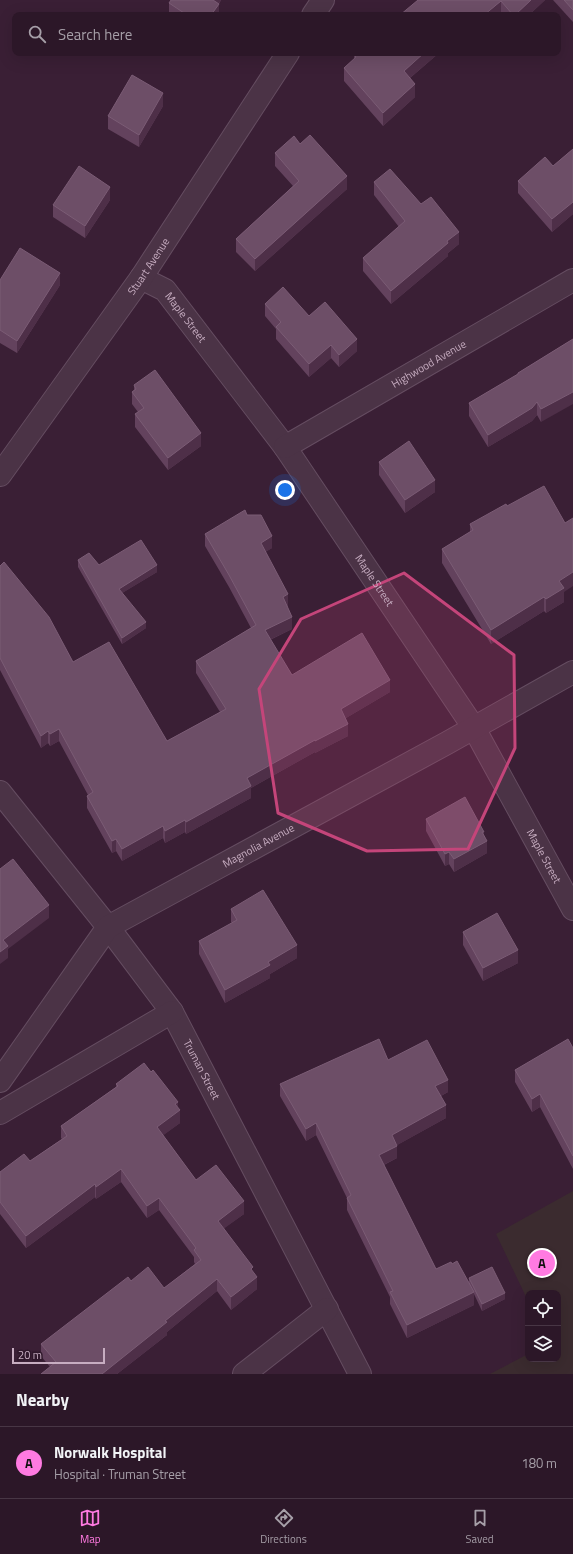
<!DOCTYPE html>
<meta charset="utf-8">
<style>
:root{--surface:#2c1728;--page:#382434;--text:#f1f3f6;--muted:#a69fa8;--line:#483645;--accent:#ff7ae1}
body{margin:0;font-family:"Titillium Web",sans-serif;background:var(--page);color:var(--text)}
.controls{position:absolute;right:12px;bottom:12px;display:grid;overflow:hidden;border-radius:8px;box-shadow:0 4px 16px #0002}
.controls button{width:36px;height:36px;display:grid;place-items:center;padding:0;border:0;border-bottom:1px solid var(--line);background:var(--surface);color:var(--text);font:20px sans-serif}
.scale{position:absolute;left:12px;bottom:10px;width:93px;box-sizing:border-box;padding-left:4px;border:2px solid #c7adc1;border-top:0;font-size:11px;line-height:14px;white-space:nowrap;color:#c7adc1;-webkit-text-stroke:3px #2f182b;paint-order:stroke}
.you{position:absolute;left:285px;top:490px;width:14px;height:14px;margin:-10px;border:3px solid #fff;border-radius:50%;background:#1a73e8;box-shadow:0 0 0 6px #1a73e833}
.badge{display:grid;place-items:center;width:26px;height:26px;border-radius:50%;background:var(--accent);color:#111;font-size:13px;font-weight:700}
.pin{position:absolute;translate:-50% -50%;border:2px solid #fff;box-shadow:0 1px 4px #0006}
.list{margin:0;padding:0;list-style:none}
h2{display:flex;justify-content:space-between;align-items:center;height:52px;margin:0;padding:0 16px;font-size:17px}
h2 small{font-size:13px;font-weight:400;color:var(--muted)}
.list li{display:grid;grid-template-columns:26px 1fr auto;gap:12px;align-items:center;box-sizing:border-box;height:72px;padding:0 16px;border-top:1px solid var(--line)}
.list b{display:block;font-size:15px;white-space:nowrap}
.list p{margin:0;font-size:13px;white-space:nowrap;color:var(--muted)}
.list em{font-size:13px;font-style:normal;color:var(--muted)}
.icon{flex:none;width:22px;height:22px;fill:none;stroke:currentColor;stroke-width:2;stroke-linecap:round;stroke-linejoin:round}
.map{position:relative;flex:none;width:573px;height:1374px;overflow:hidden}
.search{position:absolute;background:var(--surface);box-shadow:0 4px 16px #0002;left:12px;right:12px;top:12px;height:44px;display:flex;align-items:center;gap:10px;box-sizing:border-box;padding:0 14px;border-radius:8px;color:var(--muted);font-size:15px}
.sheet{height:124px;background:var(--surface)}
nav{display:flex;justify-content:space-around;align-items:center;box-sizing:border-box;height:56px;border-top:1px solid var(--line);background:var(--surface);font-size:11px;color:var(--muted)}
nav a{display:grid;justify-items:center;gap:2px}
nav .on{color:var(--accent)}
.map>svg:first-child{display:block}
.medical{fill:#3b2b2f}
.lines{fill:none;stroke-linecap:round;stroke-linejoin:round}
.minor-casing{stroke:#654d61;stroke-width:24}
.tertiary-casing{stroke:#654d61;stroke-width:24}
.minor{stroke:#4b3346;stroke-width:22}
.tertiary{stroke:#4b3346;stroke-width:22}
.wall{fill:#63425d}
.shaded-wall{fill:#4e2f48}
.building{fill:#6d4e67;stroke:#7b5c75}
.marked{fill:#c4457a;fill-opacity:0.2;stroke:#c4457a;stroke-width:3;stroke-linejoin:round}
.labels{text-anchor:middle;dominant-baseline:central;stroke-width:4;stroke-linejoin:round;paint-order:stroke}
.street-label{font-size:11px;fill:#c7adc1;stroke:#2f182b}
</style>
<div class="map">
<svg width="573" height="1374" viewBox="0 0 573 1374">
<rect width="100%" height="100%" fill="#3a1f35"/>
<path class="medical" d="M573,1191V1374H490L528,1354V1359H558V1293H528V1301L496,1234Z"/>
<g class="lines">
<g class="minor-casing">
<g id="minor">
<path id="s1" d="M141,278L165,290L285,447L474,728L573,909"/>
<path id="s2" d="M285,447L573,280"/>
<path id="s3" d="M0,792L108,927L172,1012L360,1374"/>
<path id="s4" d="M0,1081L108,927L447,743L573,672"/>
<path d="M0,1113L172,1012"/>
<path d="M244,1374L327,1309"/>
</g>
</g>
<g class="tertiary-casing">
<g id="tertiary">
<path d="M313,15L323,0"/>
<path id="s5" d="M0,475L141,278L288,53"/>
</g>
</g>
<use href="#minor" class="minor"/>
<use href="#tertiary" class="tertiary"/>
</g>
<g class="wall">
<path d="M221,0L219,4V15H169V3Z"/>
<path d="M418,0H545L529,15H502L501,13Z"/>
<path d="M553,0H573V22Z"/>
<path d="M356,53H439L410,78L415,97L383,126L344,81V68L354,59V55Z"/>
<path d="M163,106L139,147L108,129V116Z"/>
<path d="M300,144L347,189L255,271L236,252V239L293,186L275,166V153Z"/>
<path d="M573,149V214L552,232L518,193V181L553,166Z"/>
<path d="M374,182L421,204L459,244L448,253V256L391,304L363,271V258L399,227L374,195Z"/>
<path d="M110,200L85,238L53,217V205Z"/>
<path d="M0,280L60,285L17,353L0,343Z"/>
<path d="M265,304L309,316L357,351L339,367L331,358L309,377L276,339V329L265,316Z"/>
<path d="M573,339L541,422L537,415L532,421L488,447L469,416V403L518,374V373Z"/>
<path d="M134,385L201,446L168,470L135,427V414L138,412L132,404V392L134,390Z"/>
<path d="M379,462L435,492L405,513L379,475Z"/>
<path d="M247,515L272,548L265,552L288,606L287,607L292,629L270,640L292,675L390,692L346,718L348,736L315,753V752L251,788V798L186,834L185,832L165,843L163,838L122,861L116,851L112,853L87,808V796L88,795L59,741L50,746L48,743L41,748L0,670V566L73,662L167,741L220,712L196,673V661L251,628L229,587L205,546V534Z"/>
<path d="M470,524L564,592V602L546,613L544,611L491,644L442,563V549L470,532Z"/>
<path d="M78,560L99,565L157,572L122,593L146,628L122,644L78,567Z"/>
<path d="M426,819L484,835L487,853L454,872L449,864L445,866L426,831Z"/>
<path d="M231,909L297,958L270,974V978L225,1003L199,954V941L232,923L231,922Z"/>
<path d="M463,932L518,963L483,981L463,945Z"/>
<path d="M573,1048V1169L540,1107L532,1112L515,1082V1070Z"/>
<path d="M388,1060L448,1092L441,1096L446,1118L397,1145V1158L384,1165L436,1269L452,1264L469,1284V1278L505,1299L482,1311L474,1294V1305L407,1338L390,1304V1297L347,1210V1198L316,1135L306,1141L280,1096V1084Z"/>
<path d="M116,1084L178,1107L180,1123L163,1135L196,1180L244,1214L224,1228L253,1272L257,1289L231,1310L217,1291L167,1332V1335L117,1374H41L50,1367L41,1356V1344L131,1281L164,1288L195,1264L194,1262V1257L159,1210L147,1218L121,1182L96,1199L95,1197L26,1248L0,1214V1172L30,1161L62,1139L61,1138V1126L116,1087Z"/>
</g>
<g class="shaded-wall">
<path d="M213,0H221L213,12Z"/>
<path d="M531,0H545L529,15H515Z"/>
<path d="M501,1V13L499,15H484Z"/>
<path d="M219,4V15H211Z"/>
<path d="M424,53H439L404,83V71Z"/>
<path d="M415,84V97L383,126V113Z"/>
<path d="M163,93V106L139,147V135Z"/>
<path d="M347,176V189L255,271V259Z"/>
<path d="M110,187V200L85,238V226Z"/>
<path d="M573,202V214L552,232V219Z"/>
<path d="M459,232V244L448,253V256L391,304V291L447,241Z"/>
<path d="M60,273V285L17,353V341Z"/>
<path d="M357,339V351L339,367V355Z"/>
<path d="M331,345V358L309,377V364Z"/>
<path d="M573,392V404L541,422V409Z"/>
<path d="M537,402V415L532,421L488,447V435Z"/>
<path d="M201,433V446L168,470V458Z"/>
<path d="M435,480V492L405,513V500Z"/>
<path d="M272,536V548L261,555V543Z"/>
<path d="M157,565V572L119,595V589Z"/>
<path d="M573,572V586L564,592V602L546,613V599L559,581Z"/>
<path d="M288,594V606L283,609V597Z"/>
<path d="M544,597V611L491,644V630Z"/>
<path d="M292,617V629L265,642V630Z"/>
<path d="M146,622V628L122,644V638Z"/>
<path d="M390,680V692L341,721V709Z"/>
<path d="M348,724V736L315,753V741Z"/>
<path d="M59,729V741L50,746V734Z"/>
<path d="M48,731V743L41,748V736Z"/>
<path d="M315,740V752L251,788V798L186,834V822L247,778Z"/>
<path d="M185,820V832L165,843V831Z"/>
<path d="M163,826V838L122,861V849Z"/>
<path d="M482,832H484V842L487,841V853L454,872V859Z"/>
<path d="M116,839V851L112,853V841Z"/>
<path d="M449,852V864L445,866V854Z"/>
<path d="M49,905V918L8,949V958L0,964V952L3,940Z"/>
<path d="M297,945V958L270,974V978L225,1003V990L268,962Z"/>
<path d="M518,950V963L483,981V968Z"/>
<path d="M448,1080V1092L435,1099V1086Z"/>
<path d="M540,1094V1107L532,1112V1099Z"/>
<path d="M178,1102V1112L180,1110V1123L157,1140V1127L175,1104Z"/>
<path d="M446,1105V1118L392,1148V1135Z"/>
<path d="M316,1123V1135L306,1141V1129Z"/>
<path d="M397,1146V1158L379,1167V1155Z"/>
<path d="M121,1169V1182L96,1199V1187Z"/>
<path d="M95,1184V1197L26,1248V1236Z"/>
<path d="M159,1198V1210L147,1218V1206Z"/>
<path d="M244,1201V1214L218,1233V1221Z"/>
<path d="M257,1277V1289L231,1310V1297Z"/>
<path d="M217,1279V1291L167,1332V1335L117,1374H102L165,1321Z"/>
<path d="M474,1292V1305L407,1338V1325Z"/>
<path d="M505,1293V1299L482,1311V1304Z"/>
</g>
<g class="building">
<path d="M171,0H213L219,4L211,15H187L169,3Z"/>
<path d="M418,0H531L515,15H513L501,1L484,15H400Z"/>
<path d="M564,0H573V10Z"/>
<path d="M356,53H424L404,71L415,84L383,113L344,68L356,57L354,55Z"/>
<path d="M132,75L163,93L139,135L108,116Z"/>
<path d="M310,135L347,176L255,259L236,239L299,181L275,153L294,136L300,144Z"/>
<path d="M573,149V202L552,219L518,181L545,157L553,166Z"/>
<path d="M79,166L110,187L85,226L53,205Z"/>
<path d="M390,169L421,204L431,197L459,232L447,241L448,243L391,291L363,258L405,221L374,182Z"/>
<path d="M20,248L60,273L17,341L0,330V280Z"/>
<path d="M283,287L309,316L325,302L357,339L339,355L331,345L309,364L276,327L281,322L265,304Z"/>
<path d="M573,339V392L541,409L537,402L532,408L488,435L469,403L518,374V373Z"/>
<path d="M155,370L201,433L168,458L135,414L144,408L132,392L136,389L134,385Z"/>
<path d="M409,441L435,480L405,500L379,462Z"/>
<path d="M544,486L565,523L573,518V572L559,581L564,588L546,599L544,597L491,630L442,549L473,530L470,524L506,504L507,506Z"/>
<path d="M245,510L247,515H261L272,536L261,543L288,594L283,597L292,617L265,630L292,675L362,633L390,680L341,709L348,724L315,741V740L247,778L251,786L186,822L185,820L165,831L163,826L122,849L116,839L112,841L87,796L93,792L59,729L50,734L48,731L41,736L0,658V566L4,562L49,617L73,662L109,642L167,741L226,709L196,661L256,625L229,575L205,534Z"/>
<path d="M141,540L157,565L119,589L146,622L122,638L78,560L89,553L99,565Z"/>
<path d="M465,797L484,832H482L487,841L454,859L449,852L445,854L426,819Z"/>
<path d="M13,859L49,905L3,940L8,946L0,952V869Z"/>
<path d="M263,890L297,945L268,962L270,965L225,990L199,941L237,920L231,909Z"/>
<path d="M497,913L518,950L483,968L463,932Z"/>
<path d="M379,1039L388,1060L427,1040L448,1080L435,1086L446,1105L392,1135L397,1146L379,1155L436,1269L451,1262L452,1264L457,1261L474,1292L407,1325L390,1292L393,1291L347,1198L351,1195L316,1123L306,1129L280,1084Z"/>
<path d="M568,1039L573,1048V1156L540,1094L532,1099L515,1070Z"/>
<path d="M144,1063L151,1072L153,1070L178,1102L175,1104L180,1110L157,1127L196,1180L216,1165L244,1201L218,1221L253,1267L251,1269L257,1277L231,1297L217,1279L165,1321L167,1322L102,1374H41L56,1362L41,1344L128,1277L131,1281L148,1267L164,1288L201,1260L194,1250L196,1248L159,1198L147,1206L121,1169L96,1187L95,1184L26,1236L0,1202V1172L24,1154L30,1161L67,1136L61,1126L118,1086L116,1084Z"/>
<path d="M492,1267L505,1293L482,1304L469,1278Z"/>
</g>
<path class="marked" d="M404,573L514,655L515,748L468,849L367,851L278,813L259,689L301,619Z"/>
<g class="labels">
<g class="street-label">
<text stroke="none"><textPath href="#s5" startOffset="256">Stuart Avenue</textPath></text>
<text stroke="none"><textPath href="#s1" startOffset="61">Maple Street</textPath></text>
<text stroke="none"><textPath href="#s2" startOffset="166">Highwood Avenue</textPath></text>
<text stroke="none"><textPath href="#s1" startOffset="385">Maple Street</textPath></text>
<text stroke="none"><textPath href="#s4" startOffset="359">Magnolia Avenue</textPath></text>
<text stroke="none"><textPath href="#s1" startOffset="709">Maple Street</textPath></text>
<text stroke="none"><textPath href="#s3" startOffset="344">Truman Street</textPath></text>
</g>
</g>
</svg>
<div class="controls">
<button><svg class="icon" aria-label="locate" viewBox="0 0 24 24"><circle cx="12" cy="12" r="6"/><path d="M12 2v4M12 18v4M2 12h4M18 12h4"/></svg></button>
<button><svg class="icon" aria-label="layers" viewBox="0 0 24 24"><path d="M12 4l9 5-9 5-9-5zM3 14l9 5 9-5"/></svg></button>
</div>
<div class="scale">20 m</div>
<div class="you"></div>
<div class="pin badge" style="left:542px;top:1263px">A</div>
<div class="search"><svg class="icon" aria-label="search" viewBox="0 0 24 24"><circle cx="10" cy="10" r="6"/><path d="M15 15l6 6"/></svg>Search here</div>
</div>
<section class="sheet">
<h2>Nearby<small></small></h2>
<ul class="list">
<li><span class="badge">A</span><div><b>Norwalk Hospital</b><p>Hospital · Truman Street</p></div><em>180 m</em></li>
</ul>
</section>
<nav>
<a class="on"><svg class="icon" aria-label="map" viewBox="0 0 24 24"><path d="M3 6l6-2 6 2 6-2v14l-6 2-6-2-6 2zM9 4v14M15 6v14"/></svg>Map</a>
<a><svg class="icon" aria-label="directions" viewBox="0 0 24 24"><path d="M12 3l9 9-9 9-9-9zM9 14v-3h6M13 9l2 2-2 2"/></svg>Directions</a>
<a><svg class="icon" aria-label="saved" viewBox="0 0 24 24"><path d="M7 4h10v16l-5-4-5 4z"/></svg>Saved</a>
</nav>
